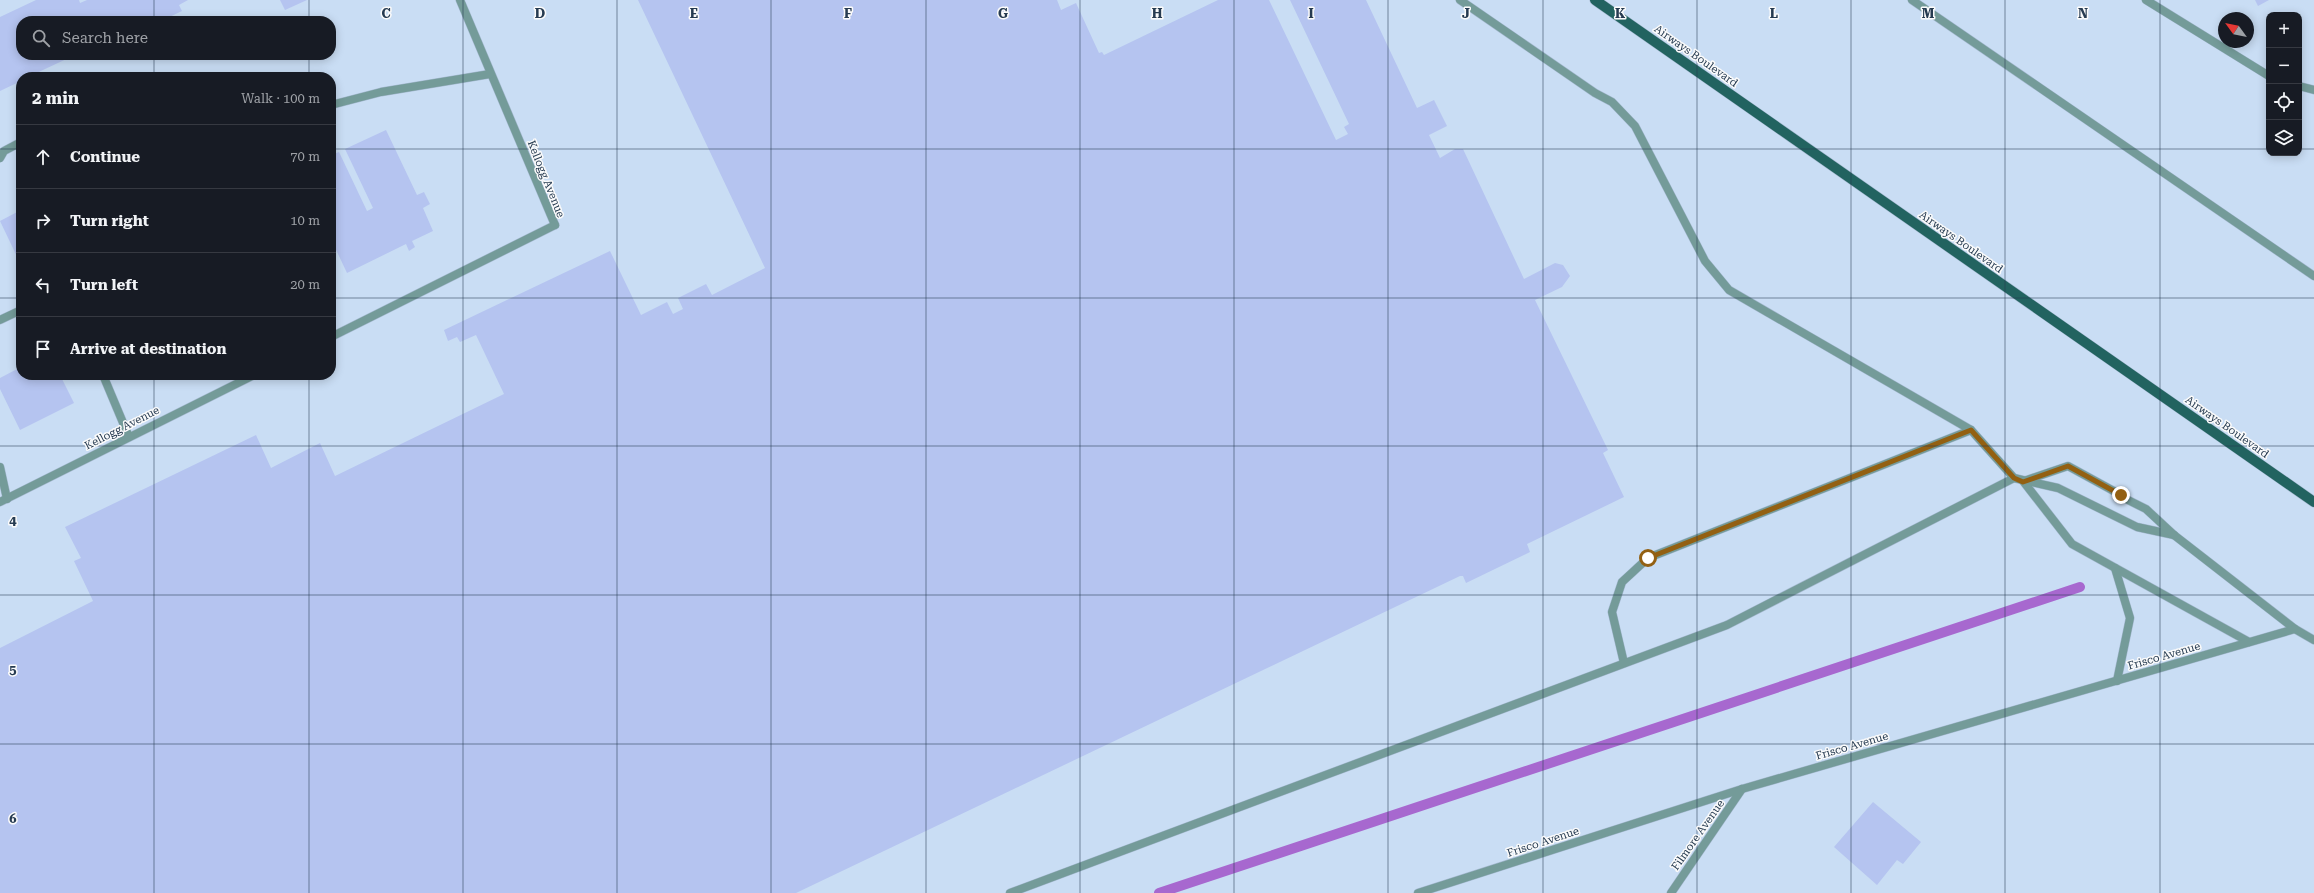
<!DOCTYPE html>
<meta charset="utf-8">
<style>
:root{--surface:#171b24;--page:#20242c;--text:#f1f3f6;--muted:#9ea1a6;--line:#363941}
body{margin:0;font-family:"Roboto Serif",serif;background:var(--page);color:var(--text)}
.controls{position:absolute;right:12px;top:12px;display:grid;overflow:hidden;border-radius:8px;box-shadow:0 2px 10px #0003}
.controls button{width:36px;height:36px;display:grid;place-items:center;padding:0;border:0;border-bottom:1px solid var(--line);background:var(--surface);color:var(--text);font:20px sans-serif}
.compass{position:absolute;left:2218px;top:12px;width:36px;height:36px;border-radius:50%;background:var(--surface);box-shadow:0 2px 10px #0003;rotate:303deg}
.stop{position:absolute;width:12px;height:12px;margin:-9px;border:3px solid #936012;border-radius:50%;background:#fff}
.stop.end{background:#936012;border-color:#fff;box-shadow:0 1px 4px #0008}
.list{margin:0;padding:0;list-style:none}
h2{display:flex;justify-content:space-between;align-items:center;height:52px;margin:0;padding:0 16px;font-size:17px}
h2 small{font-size:13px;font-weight:400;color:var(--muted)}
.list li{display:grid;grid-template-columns:26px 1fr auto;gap:12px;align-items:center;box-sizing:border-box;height:64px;padding:0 16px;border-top:1px solid var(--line)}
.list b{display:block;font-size:15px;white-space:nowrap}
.list em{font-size:13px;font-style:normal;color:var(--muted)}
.icon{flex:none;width:22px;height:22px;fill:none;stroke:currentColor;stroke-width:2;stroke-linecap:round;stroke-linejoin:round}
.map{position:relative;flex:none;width:2314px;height:893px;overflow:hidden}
.search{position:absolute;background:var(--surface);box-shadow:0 2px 10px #0003;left:16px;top:16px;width:320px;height:44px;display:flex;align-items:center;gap:10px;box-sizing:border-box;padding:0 14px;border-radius:16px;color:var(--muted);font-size:15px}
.panel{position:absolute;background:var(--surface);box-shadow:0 2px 10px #0003;left:16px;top:72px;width:320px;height:308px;border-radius:16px}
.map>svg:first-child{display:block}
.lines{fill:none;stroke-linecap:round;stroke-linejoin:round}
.stream{stroke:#a768cf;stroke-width:10}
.building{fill:#b5c4f0}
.service-casing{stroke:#a5b9d0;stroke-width:9}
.minor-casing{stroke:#a5b9d0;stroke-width:9}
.primary-casing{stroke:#a5b9d0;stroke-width:11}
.service{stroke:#749b99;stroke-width:8}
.minor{stroke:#749b99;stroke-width:8}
.primary{stroke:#226360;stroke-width:10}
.route{stroke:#936012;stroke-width:5}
.grid{fill:none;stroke:#263b51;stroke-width:1;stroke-opacity:0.55}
.labels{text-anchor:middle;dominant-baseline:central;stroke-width:3;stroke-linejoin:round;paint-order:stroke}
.street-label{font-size:11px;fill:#263b51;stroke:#fbfbfb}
.grid-label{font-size:13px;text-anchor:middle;font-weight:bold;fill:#263b51;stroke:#fbfbfb;stroke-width:3;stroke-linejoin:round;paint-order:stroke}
</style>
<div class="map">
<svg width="2314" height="893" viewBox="0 0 2314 893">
<rect width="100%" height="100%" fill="#c9ddf4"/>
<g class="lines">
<path class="stream" d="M1159,893L2080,587"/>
</g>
<g class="building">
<path d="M36,0H79L80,3L87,0H188L179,5L182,11L161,21H155L153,18L146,21H21V55H75L28,77H21V81L0,91V17Z"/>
<path d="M280,0H307L285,10Z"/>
<path d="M638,0H1057L1061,10L1076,3L1099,53L1102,52L1104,55L1218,0H1269L1336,140L1348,134L1344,127L1349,124L1290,0H1366L1417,108L1434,100L1447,126L1429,135L1440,158L1455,149H1463L1524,279L1555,263L1563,265L1570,276L1562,287L1535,300L1608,450L1603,453L1624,497L1527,544L1530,552L1466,583L1463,576H1460L796,893H0V648L93,601L74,561L81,558L65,527L256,435L271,468L320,443L335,476L504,394L476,335L460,342L457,337L448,341L444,330L610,251L641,315L667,302L673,314L683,309L678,298L706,284L712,295L765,268Z"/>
<path d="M2255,0H2269L2258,6Z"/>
<path d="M386,130L417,195L424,192L430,204L423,208L433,231L412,241L415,247L409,251L406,244L347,273L331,239V155L339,152L367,211L373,208L345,149Z"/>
<path d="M21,210V265L0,221Z"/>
<path d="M21,367V375H60L74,403L20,430L0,389V378Z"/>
<path d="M1873,802L1921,842L1903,864L1897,860L1877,885L1834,847Z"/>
</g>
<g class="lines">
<g class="service-casing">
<g id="service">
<path d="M460,0L555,225"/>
<path d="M1460,0L1595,93L1612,102L1635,126L1705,261L1729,290L1971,430L2014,478L2058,488L2137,527L2174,535"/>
<path d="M2146,0L2269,76"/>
<path d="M2299,86L2314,90"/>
<path d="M331,105L381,92L490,74"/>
<path d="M0,158L4,151L21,142"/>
<path d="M0,320L21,310"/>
<path d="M103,375L129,437"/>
<path d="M0,467L7,499"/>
<path d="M2023,481L2072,544L2249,642"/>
<path d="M2024,481L2068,466L2121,495"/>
<path d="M2128,500L2146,509L2174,535L2295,629"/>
<path d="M2115,568L2130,618L2117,681"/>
<path d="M1624,663L1612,612L1622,582L1648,558L1971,430"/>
<path d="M1010,893L1727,625L2014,478"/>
</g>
</g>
<g class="minor-casing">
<g id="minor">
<path d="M1912,0L2314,276"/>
<path d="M331,337L555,225"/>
<path d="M0,502L254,375"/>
<path d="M1418,893L1742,789L2295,629L2314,640"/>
<path d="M1671,893L1742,789"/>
</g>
</g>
<g class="primary-casing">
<path id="primary" d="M1595,0L2314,502"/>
</g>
<use href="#service" class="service"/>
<use href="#minor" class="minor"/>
<use href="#primary" class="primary"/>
</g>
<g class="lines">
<path class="route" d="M1648,558L1971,430L2014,478L2023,482L2068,466L2121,495"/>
</g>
<path class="grid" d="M154,0V21M309,0V21M463,0V893M617,0V893M771,0V893M926,0V893M1080,0V893M1234,0V893M1388,0V893M1543,0V893M1697,0V893M1851,0V893M2005,0V893M2160,0V893M154,55V77M309,55V77M0,149H21M331,149H2269M2299,149H2314M0,298H21M331,298H2314M154,375V893M309,375V893M0,446H2314M0,595H2314M0,744H2314"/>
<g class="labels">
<g class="street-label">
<text transform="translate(1696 56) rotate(35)">Airways Boulevard</text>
<text transform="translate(546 179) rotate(68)">Kellogg Avenue</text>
<text transform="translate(1961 242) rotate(35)">Airways Boulevard</text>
<text transform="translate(2227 427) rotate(35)">Airways Boulevard</text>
<text transform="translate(122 428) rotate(-27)">Kellogg Avenue</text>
<text transform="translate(2164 656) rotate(-16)">Frisco Avenue</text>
<text transform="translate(1852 746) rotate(-16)">Frisco Avenue</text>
<text transform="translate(1698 835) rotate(-55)">Filmore Avenue</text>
<text transform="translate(1543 842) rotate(-18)">Frisco Avenue</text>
</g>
</g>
<g class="grid-label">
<text x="386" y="18">C</text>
<text x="540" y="18">D</text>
<text x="694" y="18">E</text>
<text x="848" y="18">F</text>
<text x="1003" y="18">G</text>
<text x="1157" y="18">H</text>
<text x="1311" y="18">I</text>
<text x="1466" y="18">J</text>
<text x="1620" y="18">K</text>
<text x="1774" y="18">L</text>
<text x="1928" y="18">M</text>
<text x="2083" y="18">N</text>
<text x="13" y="525">4</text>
<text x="13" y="674">5</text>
<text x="13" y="823">6</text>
</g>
</svg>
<div class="controls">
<button>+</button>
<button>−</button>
<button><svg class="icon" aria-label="locate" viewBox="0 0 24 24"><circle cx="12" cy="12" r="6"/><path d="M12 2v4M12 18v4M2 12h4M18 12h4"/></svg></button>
<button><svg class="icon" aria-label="layers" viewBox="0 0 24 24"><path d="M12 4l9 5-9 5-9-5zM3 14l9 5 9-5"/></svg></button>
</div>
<svg class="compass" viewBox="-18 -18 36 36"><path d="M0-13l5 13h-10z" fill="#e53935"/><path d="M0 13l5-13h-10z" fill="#9ea1a6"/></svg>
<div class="stop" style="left:1648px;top:558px"></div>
<div class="stop end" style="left:2121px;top:495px"></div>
<div class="search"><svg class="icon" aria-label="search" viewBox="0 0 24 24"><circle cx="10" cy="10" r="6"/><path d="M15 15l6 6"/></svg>Search here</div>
<section class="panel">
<h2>2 min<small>Walk · 100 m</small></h2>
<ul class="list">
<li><svg class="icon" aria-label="ahead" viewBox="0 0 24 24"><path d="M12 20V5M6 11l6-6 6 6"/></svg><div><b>Continue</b></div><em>70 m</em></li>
<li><svg class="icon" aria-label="right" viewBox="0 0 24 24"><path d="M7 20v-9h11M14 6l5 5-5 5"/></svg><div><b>Turn right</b></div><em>10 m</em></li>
<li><svg class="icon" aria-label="left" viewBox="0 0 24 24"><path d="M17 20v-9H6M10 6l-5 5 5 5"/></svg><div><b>Turn left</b></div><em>20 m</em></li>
<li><svg class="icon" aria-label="arrive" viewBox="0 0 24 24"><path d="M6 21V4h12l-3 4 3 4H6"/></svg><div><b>Arrive at destination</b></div></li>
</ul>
</section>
</div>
